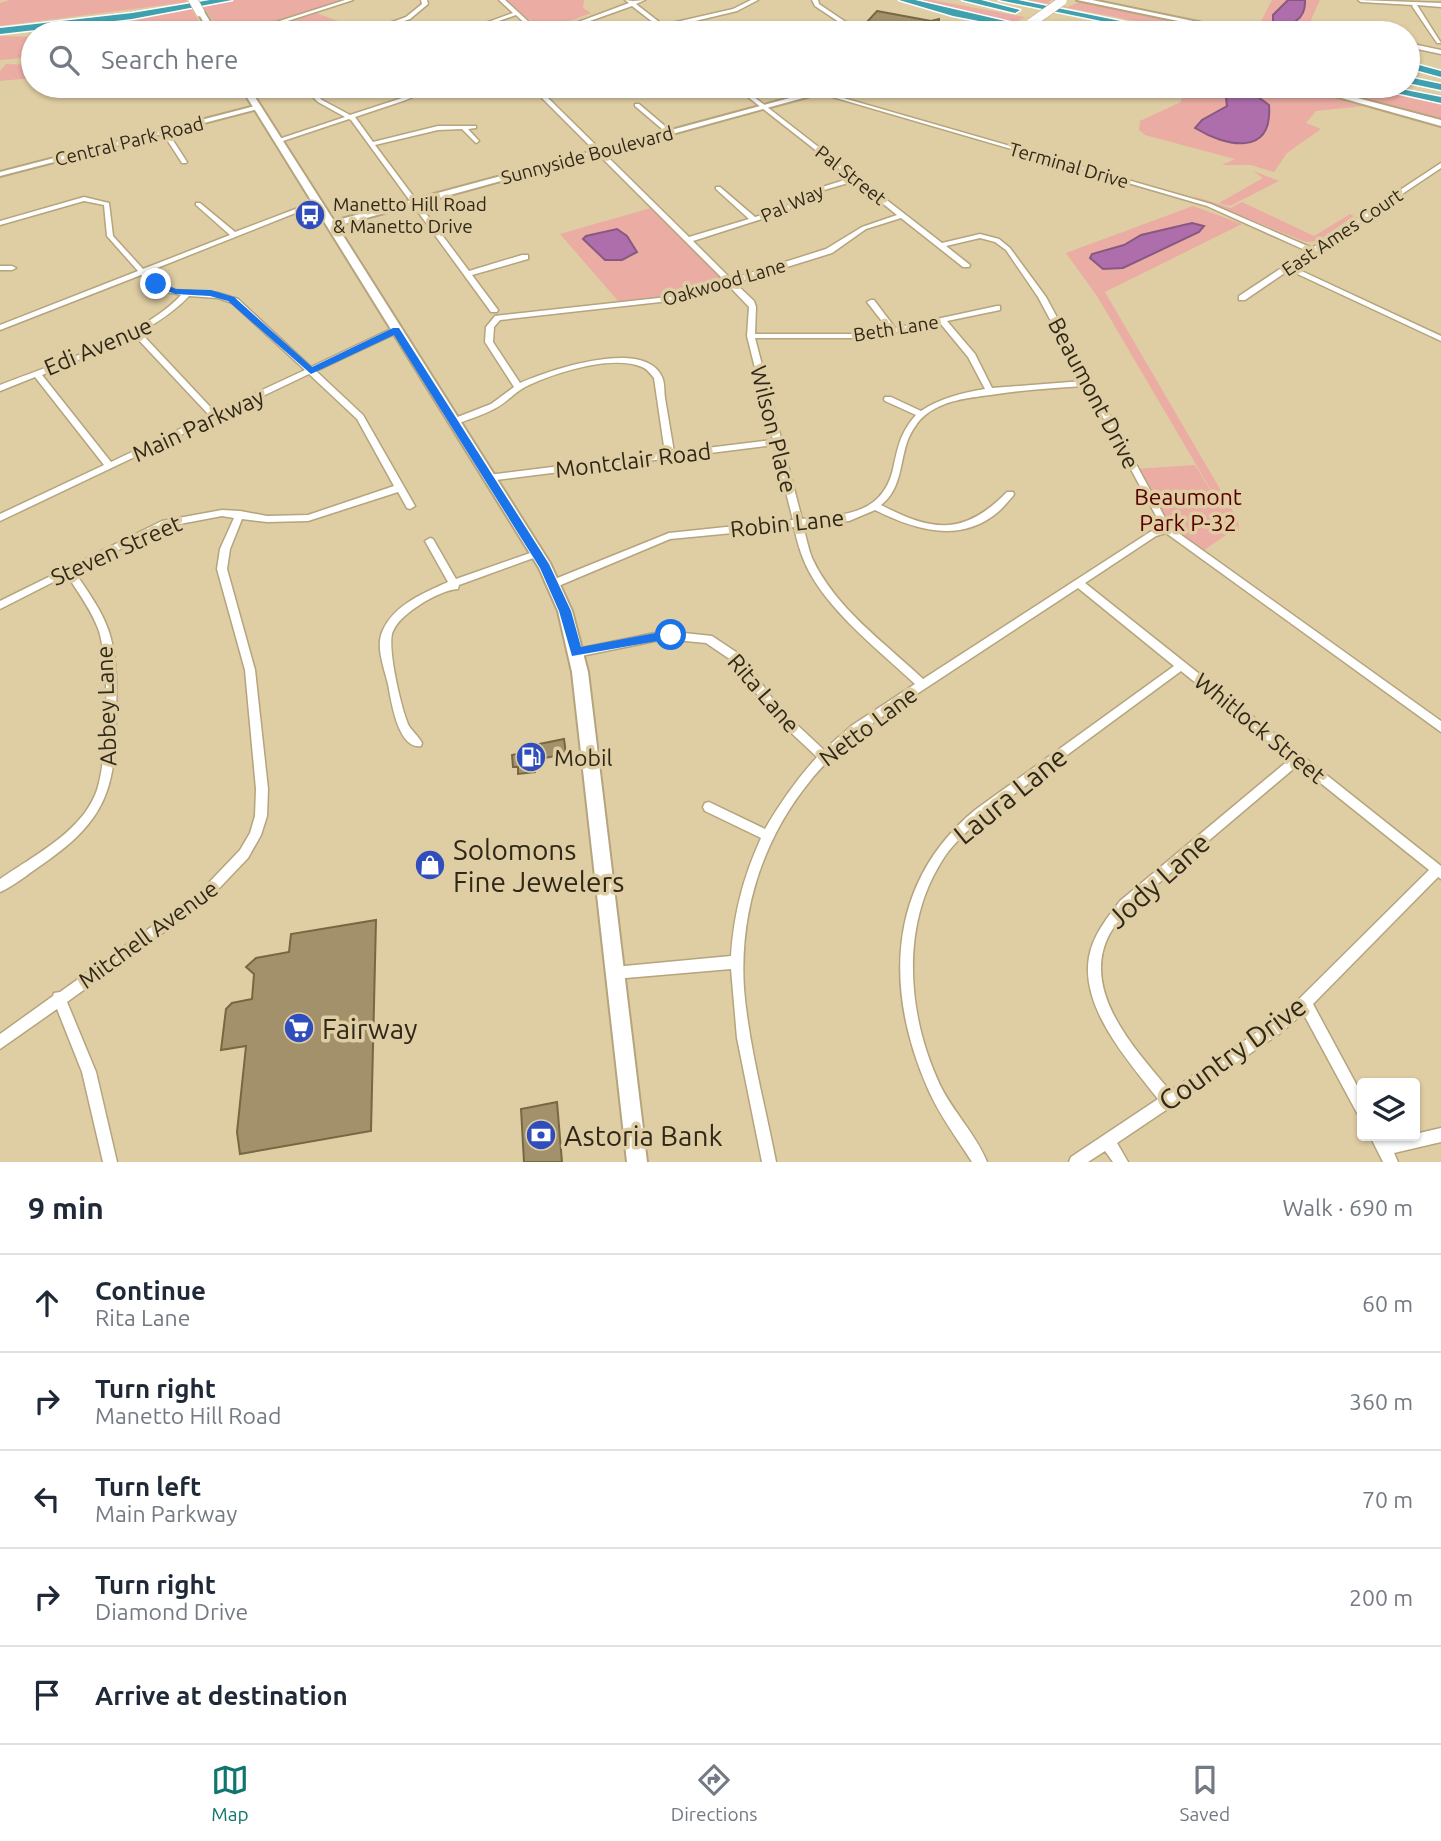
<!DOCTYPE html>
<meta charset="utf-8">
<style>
:root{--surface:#fff;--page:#f2f2f3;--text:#1f2937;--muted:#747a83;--line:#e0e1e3;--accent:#0f766e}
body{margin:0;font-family:Ubuntu,sans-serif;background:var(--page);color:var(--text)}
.controls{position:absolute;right:21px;bottom:21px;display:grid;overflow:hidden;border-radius:7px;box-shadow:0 2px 5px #0004}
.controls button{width:63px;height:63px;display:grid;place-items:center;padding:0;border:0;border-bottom:2px solid var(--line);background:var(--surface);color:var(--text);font:35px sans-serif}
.stop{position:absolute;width:21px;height:21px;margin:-16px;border:5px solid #1a73e8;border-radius:50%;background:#fff}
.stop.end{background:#1a73e8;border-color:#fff;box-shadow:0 2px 7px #0008}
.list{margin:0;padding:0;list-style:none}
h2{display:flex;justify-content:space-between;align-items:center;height:91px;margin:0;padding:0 28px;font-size:30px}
h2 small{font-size:23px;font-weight:400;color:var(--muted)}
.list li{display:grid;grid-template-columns:46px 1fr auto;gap:21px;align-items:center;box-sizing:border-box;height:98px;padding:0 28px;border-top:2px solid var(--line)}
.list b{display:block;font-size:26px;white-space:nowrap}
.list p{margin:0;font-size:23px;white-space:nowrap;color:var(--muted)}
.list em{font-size:23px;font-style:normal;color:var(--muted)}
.icon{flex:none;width:38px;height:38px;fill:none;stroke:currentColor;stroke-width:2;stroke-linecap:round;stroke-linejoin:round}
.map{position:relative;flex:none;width:1441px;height:1162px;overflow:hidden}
.search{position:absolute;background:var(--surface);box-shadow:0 2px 5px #0004;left:21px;right:21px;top:21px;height:77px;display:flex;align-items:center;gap:18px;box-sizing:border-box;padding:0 24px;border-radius:38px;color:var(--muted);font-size:26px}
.sheet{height:581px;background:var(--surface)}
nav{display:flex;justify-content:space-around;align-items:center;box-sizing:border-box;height:98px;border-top:2px solid var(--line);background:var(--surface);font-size:19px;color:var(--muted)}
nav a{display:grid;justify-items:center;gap:4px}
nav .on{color:var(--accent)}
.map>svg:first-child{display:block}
.green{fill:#ebaca3;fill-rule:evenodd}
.water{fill:#ae6eac;stroke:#885980;stroke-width:2}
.building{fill:#a2916a;stroke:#776842;stroke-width:2}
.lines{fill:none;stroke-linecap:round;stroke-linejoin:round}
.minor-casing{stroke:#b5a47c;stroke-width:3}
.tertiary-casing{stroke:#b5a47c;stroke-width:4}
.secondary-casing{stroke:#b5a47c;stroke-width:4}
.motorway-casing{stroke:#fff;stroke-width:3}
.minor{fill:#fff;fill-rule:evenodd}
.tertiary{fill:#fff;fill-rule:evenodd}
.secondary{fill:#fff;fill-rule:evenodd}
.motorway{fill:#40a1ae;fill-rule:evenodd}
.secondary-bridge-casing{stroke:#b5a47c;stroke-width:10;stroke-linecap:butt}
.secondary-bridge{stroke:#fff;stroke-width:9}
.route{fill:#1a73e8}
.labels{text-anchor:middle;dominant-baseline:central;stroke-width:7;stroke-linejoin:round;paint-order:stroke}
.far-street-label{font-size:19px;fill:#302919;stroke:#dfcda4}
.far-poi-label{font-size:19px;fill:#302919;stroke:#dfcda4;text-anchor:start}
.street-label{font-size:23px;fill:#302919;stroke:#dfcda4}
.park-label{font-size:23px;fill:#560002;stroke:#dfcda4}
.poi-label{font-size:23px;fill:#302919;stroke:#dfcda4;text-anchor:start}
.near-street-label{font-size:28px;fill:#302919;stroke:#dfcda4}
.near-poi-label{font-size:28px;fill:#302919;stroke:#dfcda4;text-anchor:start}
</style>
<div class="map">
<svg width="1441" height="1162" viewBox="0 0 1441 1162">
<rect width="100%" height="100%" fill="#dfcda4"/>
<g class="green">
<path d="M9,0H186L188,2L0,26V3Z"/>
<path d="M234,0H353L237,33H221L203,6Z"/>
<path d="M502,0H584L583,8L591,13L547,30L524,16L518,17Z"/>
<path d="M912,0H932L1112,33H1075L1043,28L1047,22L1026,17L1014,22Z"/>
<path d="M1027,0H1051L1048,3L1068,7L1079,2L1234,33H1198Z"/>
<path d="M1272,0H1288L1276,12L1277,24C1292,27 1306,15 1305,0H1320L1305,33H1277L1257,29Z"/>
<path d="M191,8L206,33H81L103,23Z"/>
<path d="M313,12L364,30L356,33H294L287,22Z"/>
<path d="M0,36L33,37V57L0,60Z"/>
<path d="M6,64L33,65V78L0,81V71Z"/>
<path d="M1183,86H1287L1364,106L1316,111L1306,123L1321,129L1287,153L1274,172L1251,165H1222L1235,159L1145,135L1139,130L1140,121L1181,102Z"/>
<path d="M1310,86H1355L1441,102V120Z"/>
<path d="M1253,171L1279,181L1230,206L1219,203L1263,178Z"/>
<path d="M1190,195L1231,208L1242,202L1314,236L1350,214L1354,216L1318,241L1306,242Z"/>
<path d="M1193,206L1242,224L1105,292L1238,520L1239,530L1236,528L1200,553L1167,529L1135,469L1195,465L1224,512L1097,296L1066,253ZM1192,223L1199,232L1123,268L1092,254L1124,245L1141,235Z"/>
<path d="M651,208L727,282L664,299L619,302L560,234Z"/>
</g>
<g class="water">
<path d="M1288,0H1305C1306,19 1291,29 1273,23V15Z"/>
<path d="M1243,93L1258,97L1269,105C1273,157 1226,147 1195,128L1202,120L1227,106L1226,98Z"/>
<path d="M1192,223L1204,226L1199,232L1123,268L1103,269L1090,258L1092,254L1124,245L1141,235Z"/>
<path d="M617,229L627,236L637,252L622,260H605L583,239L586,236Z"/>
</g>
<g class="building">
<path d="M877,11L931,21L939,19V33H881L866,23Z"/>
<path d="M564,739L566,754L534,760L535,772L518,774V767H513L512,755L535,750L534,745Z"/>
<path d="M376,920L371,1131L240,1154L237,1132L246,1046L221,1050L226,1009L232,1003L252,999L254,974L246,967L256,958L289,952L291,934Z"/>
<path d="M557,1102L562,1162H524L521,1109Z"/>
</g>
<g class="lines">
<g class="minor-casing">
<g id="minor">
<path d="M345,0H353L250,33H242Z"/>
<path d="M421,0H427L428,4L410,19L369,33H362L406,17L422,4Z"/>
<path d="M499,0H505L541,33H535L516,15L465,33H458L513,13Z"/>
<path d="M625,0L633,1L645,0L636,4L663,25L733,9L751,0H758L737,11L666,28L673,33H667L632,6L573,27L584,33H577L568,29L556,33H549L629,3Z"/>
<path d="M812,0H818L819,4L862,33H856L846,27L819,33H811L842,24L815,6Z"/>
<path d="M1358,0L1441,3V7L1417,5L1441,43H1437L1412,6L1413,5L1361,2Z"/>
<path d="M1343,30L1350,32L1351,33H1341V31Z"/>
<path d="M1408,43L1441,50V54L1408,47Z"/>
<path d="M302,86H308L322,100L350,115L402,98L430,86H437L406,100L355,117L373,142L438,126H476V128L468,129L479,141L476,143L462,129L438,130L375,145L469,271L522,255H528V259L472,275L498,310L497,312H491L351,120L349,119L280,142H276V140L345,117L318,102Z"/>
<path d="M530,86H536L542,92L570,86H580L579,87L545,95L689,237L749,219L716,189V187H720L755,217L783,209L803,193L851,178L734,86H740L942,243L980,234L999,239L1010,248L1046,297L1170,527L1441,721V732L1166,533L1156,536L1085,583L1441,866V879L1438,877L1313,1004L1362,1095V1115L1357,1113L1303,1013L1282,1032L1117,1143L1128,1162H1113L1105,1151L1088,1162H1069L1071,1157L1158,1099C1129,1062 1080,1008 1089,957C1093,935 1107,918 1120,901L1290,759L1181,671L983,817C967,831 950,846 940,864C900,930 908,1017 940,1085C953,1112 976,1134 987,1162H972C957,1138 939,1115 928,1089C884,989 887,883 975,810L1174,666L1078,588L859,732C842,748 824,763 810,781C762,840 739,913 744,989C749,1047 765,1105 776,1162H762L737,1038L731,969L614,979L610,977L608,973L610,969L614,967L731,956C734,913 743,878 761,838L705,811L703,807L705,803L709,802L765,829C780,803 797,779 817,757L771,714L734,662L706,643L665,639L576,657L572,656L571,653L572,650L665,631L712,636L742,656L779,708L824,750L851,726L915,684C877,648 818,604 801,553C798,545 796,536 794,527L670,539L556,587H550L548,584L550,581L669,533L793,520L774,445L488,481L485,480L484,478L488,475L665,453L654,378C650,373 647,369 642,367C612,354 553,373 525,387C514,393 506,403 494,409C481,416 467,420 453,425L449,422L450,420L491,404L514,387L485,342L486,327L495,316L677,296L725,281ZM855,181L897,215L862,227L826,249L731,279L693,241L787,211L807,195ZM901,218L963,267H969L970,265L946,246L980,238L995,242L1006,250L1038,297L1083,381L992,388L975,354L947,321L1000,310V306H997L895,328L874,300H871L867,302L888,329L868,334H755L756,307L754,301L735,283L832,253L866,229ZM728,285L749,307L747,336L773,440L674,452C671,434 668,416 665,398C664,392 665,383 662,377C644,337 548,371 520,383L493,342L494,327L500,320L678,300ZM940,323L968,357L985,389C962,393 940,398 921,411L891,397H885L884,399L885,401L916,415C900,433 898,447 893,469C882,516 842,515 802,519L755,338H868ZM1086,386L1162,527L1150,532L923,679C884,642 835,608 812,558C808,548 806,536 803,526L849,521L875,510C915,530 960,544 998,512C1004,507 1008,501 1013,496L1014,494L1013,492H1007C964,536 933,532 881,505C903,488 899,461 909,437C913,429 918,421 924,416C943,400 968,398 990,395C1021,390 1054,388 1086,386ZM1298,765L1429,870L1300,998L1272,1022L1170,1091C1136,1050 1080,992 1109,935C1114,926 1122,917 1128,909Z"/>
<path d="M819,91L1211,204L1312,248L1441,163V168L1293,267L1441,336V341L1289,270L1245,300H1239V296L1307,251L1207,206L819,93Z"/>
<path d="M635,104H639L672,132V134H668L635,106Z"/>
<path d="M163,131H167L187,162L186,163H182L162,132Z"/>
<path d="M84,197L109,203L113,236L143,269L230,235L196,205V203H200L235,232L314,202H318V204L147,272L161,284L175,290L218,293L238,299L311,367L393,328H399V332L316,371L363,415L415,506L410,509L407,508L398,492L308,521L267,522L242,519L230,549L227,569L255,670L268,789L267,816L261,835L248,858L207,901L67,1002L96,1072L117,1162H103L82,1072L57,1009L0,1049V1034L53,996L54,993L60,992L199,893L240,850L250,833L255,816L256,789L245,670L217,569L220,549L234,518L222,516L164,527L75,572C87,591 102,610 109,632C117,657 117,686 116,712C116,790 106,821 40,866C28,874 14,886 0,892V879C29,859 62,842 84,814C89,807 94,799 97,790C108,754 110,668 99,631C92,611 79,594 67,575L0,609V601L162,521L222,510L240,511L267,516L308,515L394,486L357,419L309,374L0,521V514L104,465L35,377L0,391V385C53,364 143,337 181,295L162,291L141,275L0,330V325L138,271L107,236L104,205L84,201L0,225V221ZM189,296L218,298L232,303L305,370L215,412L140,332C158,322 175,311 189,296ZM134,335L209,415L111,462L42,375L105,349Z"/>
<path d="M0,266H12L16,268L12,270H0Z"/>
<path d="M430,538L433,539L456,579L536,551L541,554L539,556L459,585L458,589C446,590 435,596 424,602C412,610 399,618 393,631C386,645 402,712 409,726C413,732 419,737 422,743L421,746C398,750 391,700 388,684C384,667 375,646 383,630C395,604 424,593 448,582L425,541Z"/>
<path d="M1441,1128V1142L1394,1153L1398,1162H1383L1370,1136H1384L1387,1140L1407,1136H1415V1134Z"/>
</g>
</g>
<g class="tertiary-casing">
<path id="tertiary" d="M255,106L262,108L0,176V172Z"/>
</g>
<g class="secondary-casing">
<g id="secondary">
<path d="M1077,0H1092L1251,33H1236Z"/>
<path d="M197,10H203L217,33H209Z"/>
<path d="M1023,25L1060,31L1064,33C1050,34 1034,33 1022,27Z"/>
<path d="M240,86H248L334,221L834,86H847L337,226L550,563L572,611L588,672L647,1162H627L572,672L558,611L539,568Z"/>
<path d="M1299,86H1312L1441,120V126Z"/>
</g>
</g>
<g class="motorway-casing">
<g id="motorway">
<path d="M210,0H232L132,19L0,34V28L132,13Z"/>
<path d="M899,0H915L1031,27L1026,30L953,16Z"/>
<path d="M962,0H981L1020,10L1015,13Z"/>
<path d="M999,0H1018L1179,33H1160Z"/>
<path d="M1408,62L1441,71V77L1408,68Z"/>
<path d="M1408,77L1441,84V90L1408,83Z"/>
<path d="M1365,86H1385L1441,97V103Z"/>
</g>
</g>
<use href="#minor" class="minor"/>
<use href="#tertiary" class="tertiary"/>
<use href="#secondary" class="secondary"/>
<use href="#motorway" class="motorway"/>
<g class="secondary-bridge-casing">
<g id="secondary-bridge">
<path d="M193,0L200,12"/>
<path d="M1031,23L1062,1"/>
</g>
</g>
<use href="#secondary-bridge" class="secondary-bridge"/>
</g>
<path class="route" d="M156,281L176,289L211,290L234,297L312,367L393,328H399L549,564L571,611L581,647L671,630L675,631V638L572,656L559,611L540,568L394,335L311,374L228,301L210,296L175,294L153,285Z"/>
<defs>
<g id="bus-disc" transform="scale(1.575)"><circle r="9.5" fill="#304dbe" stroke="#dfcda4"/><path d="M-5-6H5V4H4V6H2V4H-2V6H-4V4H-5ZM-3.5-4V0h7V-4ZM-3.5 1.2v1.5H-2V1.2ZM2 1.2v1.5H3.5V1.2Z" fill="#fff"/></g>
<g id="fuel-disc" transform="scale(1.575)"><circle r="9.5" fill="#304dbe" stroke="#dfcda4"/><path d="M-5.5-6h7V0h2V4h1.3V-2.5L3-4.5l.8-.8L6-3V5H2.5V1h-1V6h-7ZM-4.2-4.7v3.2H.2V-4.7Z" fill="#fff"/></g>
<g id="shop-disc" transform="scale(1.575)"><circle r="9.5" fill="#304dbe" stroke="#dfcda4"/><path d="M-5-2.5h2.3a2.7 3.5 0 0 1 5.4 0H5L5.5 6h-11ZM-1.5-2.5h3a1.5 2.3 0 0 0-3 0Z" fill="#fff"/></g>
<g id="supermarket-disc" transform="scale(1.575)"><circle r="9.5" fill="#304dbe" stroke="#dfcda4"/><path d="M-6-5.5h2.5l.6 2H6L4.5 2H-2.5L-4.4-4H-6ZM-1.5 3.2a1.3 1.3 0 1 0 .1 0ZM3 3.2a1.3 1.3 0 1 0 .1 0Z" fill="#fff"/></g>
<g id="bank-disc" transform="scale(1.575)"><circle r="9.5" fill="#304dbe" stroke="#dfcda4"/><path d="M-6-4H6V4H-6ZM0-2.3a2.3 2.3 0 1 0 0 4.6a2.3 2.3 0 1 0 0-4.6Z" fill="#fff"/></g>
</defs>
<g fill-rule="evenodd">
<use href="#bus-disc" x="310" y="215"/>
<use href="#fuel-disc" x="531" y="757"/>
<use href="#shop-disc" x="430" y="865"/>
<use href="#supermarket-disc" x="299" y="1028"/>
<use href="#bank-disc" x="541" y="1135"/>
</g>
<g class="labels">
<g class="far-street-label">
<text transform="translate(129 141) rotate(-14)">Central Park Road</text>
<text transform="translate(587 155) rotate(-15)">Sunnyside Boulevard</text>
<text transform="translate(1069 165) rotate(16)">Terminal Drive</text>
<text transform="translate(851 175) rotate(38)">Pal Street</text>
<text transform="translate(792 203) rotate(-24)">Pal Way</text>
<text transform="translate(1342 232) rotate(-34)">East Ames Court</text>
<text transform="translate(724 282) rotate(-16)">Oakwood Lane</text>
<text transform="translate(896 328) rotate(-9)">Beth Lane</text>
</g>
<g class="far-poi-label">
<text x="333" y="204">Manetto Hill Road<tspan x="333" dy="22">&amp; Manetto Drive</tspan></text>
</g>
<g class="street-label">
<text transform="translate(98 346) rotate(-23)">Edi Avenue</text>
<text transform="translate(1094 393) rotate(62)">Beaumont Drive</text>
<text transform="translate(198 425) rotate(-25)">Main Parkway</text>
<text transform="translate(774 429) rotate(76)">Wilson Place</text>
<text transform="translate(633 460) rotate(-7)">Montclair Road</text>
<text transform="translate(787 523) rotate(-6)">Robin Lane</text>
<text transform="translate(116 550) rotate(-24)">Steven Street</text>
<text transform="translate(764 693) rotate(49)">Rita Lane</text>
<text transform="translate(106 706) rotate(-92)">Abbey Lane</text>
<text transform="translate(868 726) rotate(-37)">Netto Lane</text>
<text transform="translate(1260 728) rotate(39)">Whitlock Street</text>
<text transform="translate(148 934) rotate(-36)">Mitchell Avenue</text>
</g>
<g class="park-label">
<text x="1188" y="496">Beaumont<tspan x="1188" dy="26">Park P-32</tspan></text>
</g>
<g class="poi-label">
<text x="554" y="757">Mobil</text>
</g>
<g class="near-street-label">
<text transform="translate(1010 795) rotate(-39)">Laura Lane</text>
<text transform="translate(1158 880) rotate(-42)">Jody Lane</text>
<text transform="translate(1232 1053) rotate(-36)">Country Drive</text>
</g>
<g class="near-poi-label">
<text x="453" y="849">Solomons<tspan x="453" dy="32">Fine Jewelers</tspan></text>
<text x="322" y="1028">Fairway</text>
<text x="564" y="1135">Astoria Bank</text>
</g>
</g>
</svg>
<div class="controls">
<button><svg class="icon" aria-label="layers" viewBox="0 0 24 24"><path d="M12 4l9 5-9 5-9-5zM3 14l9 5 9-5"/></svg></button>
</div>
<div class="stop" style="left:671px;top:635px"></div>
<div class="stop end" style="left:156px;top:284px"></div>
<div class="search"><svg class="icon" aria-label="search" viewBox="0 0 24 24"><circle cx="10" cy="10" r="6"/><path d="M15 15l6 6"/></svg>Search here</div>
</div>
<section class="sheet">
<h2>9 min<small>Walk · 690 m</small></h2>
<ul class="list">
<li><svg class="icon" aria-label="ahead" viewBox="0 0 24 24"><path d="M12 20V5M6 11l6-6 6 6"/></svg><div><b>Continue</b><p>Rita Lane</p></div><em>60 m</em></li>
<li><svg class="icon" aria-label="right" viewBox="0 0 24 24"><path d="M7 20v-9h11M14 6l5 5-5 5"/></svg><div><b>Turn right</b><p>Manetto Hill Road</p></div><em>360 m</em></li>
<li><svg class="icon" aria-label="left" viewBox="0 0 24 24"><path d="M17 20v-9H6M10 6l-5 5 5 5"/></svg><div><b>Turn left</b><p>Main Parkway</p></div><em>70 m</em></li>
<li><svg class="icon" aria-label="right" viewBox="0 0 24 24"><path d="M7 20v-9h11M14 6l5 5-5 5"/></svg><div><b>Turn right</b><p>Diamond Drive</p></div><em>200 m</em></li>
<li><svg class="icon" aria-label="arrive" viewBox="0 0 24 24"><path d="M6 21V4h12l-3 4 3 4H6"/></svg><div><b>Arrive at destination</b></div></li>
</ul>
</section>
<nav>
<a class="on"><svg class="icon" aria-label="map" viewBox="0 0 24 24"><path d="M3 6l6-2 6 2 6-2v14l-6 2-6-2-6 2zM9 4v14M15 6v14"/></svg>Map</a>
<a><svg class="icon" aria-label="directions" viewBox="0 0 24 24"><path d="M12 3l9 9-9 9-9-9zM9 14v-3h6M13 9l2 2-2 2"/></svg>Directions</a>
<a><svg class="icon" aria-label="saved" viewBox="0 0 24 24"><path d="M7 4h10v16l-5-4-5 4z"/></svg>Saved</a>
</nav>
